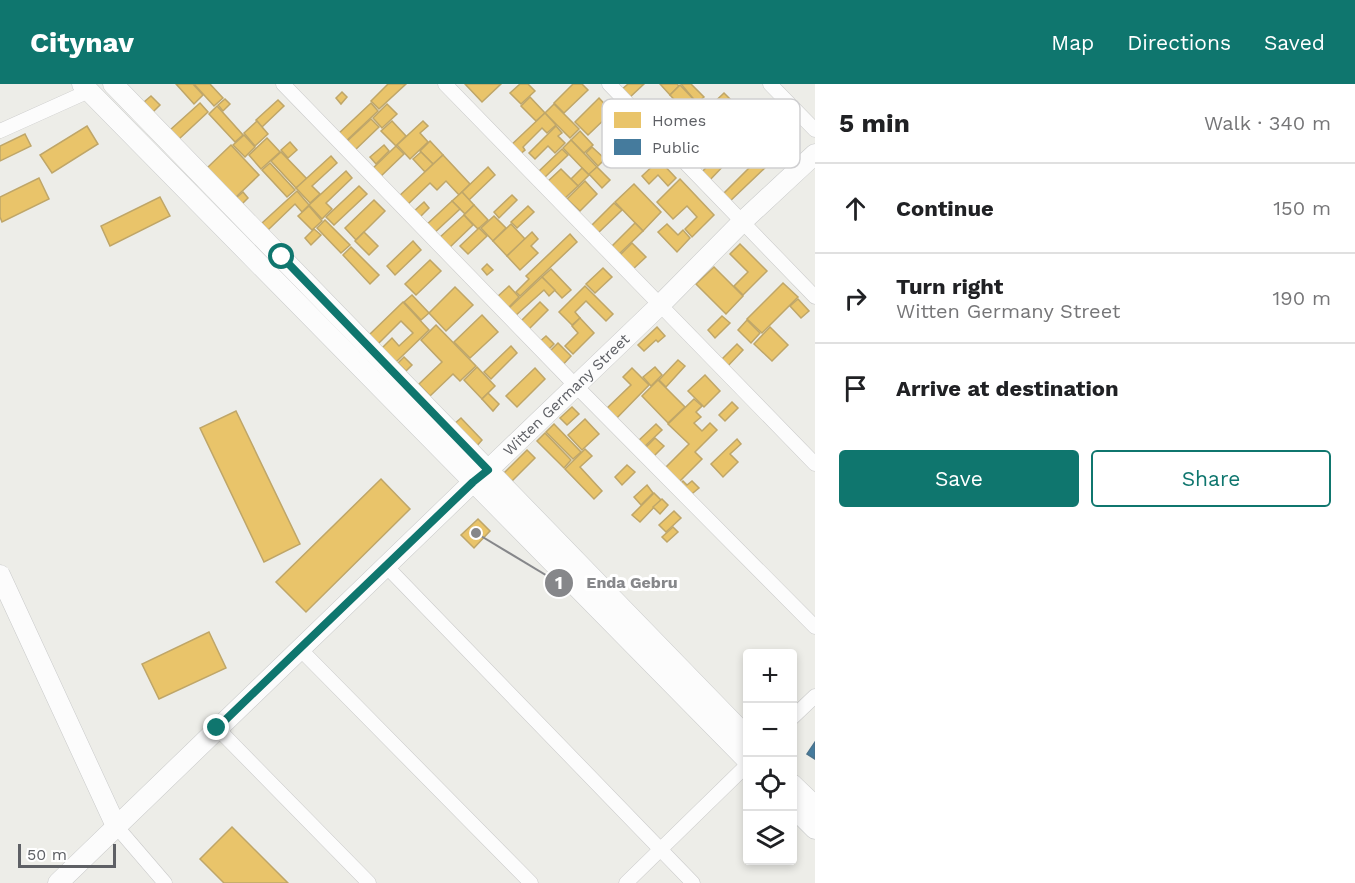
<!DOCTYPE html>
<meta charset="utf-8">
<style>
:root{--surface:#fff;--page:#f2f2f2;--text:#202124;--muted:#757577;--line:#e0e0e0;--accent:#0f766e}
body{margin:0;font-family:"Work Sans",sans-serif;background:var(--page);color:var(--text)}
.controls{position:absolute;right:18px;bottom:18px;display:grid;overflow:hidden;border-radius:6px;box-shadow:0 3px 9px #0003}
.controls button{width:54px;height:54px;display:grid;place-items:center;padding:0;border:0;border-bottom:2px solid var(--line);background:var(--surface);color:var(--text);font:30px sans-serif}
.scale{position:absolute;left:18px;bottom:15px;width:98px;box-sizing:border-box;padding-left:6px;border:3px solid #5e6065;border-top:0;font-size:16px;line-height:21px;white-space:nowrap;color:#5e6065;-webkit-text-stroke:4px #fff;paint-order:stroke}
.stop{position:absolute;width:18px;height:18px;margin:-14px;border:4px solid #0f766e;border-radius:50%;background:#fff}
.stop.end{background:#0f766e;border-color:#fff;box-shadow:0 2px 6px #0008}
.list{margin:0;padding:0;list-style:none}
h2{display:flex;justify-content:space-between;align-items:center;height:78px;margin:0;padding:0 24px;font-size:26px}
h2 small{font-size:20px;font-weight:400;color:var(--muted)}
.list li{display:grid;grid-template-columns:39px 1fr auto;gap:18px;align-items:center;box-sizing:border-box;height:90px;padding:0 24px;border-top:2px solid var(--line)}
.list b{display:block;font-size:22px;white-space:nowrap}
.list p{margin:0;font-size:20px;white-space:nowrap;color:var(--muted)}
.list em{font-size:20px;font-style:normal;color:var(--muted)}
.actions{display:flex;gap:12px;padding:18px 24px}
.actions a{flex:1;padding:14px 0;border:2px solid var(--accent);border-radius:6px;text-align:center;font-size:21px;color:var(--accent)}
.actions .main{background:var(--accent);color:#fff}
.icon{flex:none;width:33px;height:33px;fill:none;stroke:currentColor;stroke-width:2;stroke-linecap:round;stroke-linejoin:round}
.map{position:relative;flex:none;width:815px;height:799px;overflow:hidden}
header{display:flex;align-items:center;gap:36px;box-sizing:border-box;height:84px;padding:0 30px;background:var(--accent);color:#fff}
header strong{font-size:28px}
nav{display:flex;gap:33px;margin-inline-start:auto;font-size:21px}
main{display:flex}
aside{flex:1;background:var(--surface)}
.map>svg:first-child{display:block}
.homes{fill:#e9c46a;stroke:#bfa668;stroke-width:1.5}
.public{fill:#457b9d;stroke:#4c738c;stroke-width:1.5}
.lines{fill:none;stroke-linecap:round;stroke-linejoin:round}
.street-casing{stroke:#c9c9c9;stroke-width:15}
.secondary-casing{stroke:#c9caca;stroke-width:21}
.street{stroke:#fcfcfc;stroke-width:14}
.secondary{stroke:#fcfcfc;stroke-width:20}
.route{stroke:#0f766e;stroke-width:8}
.labels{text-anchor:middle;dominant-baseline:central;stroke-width:6;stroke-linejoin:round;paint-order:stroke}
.street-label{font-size:15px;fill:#5e6065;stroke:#fff}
.key{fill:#fff;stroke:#cfcfd1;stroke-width:1.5}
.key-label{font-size:16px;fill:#5e6065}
.leader{fill:none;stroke:#86878a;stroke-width:2}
.callout-dot{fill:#86878a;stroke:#fff;stroke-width:2}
.mark-label{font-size:18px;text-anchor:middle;font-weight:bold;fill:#fff}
.callout-label{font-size:16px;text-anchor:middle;font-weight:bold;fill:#86878a;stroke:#fff;stroke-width:6;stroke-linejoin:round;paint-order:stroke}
</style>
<header>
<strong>Citynav</strong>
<nav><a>Map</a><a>Directions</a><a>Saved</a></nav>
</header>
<main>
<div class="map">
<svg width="815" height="799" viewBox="0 0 815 799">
<rect width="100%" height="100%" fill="#edede8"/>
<g class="homes">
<path d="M176,0H193L203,11L194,20Z"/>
<path d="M194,0H210L223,14L214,22Z"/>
<path d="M388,0H406L379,25L371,17Z"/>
<path d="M465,0H501L482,18Z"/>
<path d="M520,0H528L535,7L521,20L510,9Z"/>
<path d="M573,0H582L588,6L564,29L554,19Z"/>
<path d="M628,0H644L628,15L620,7Z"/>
<path d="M660,0H677L679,2L670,11Z"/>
<path d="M681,0H691L704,13L697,19Z"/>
<path d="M680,1L718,41L707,51L670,11Z"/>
<path d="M342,8L347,13L341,20L336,14Z"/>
<path d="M724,9L732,17L722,27L736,43L728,50L706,26Z"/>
<path d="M151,12L160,21L153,28L144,18Z"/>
<path d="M530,13L545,29L536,37L521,22Z"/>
<path d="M599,14L612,28L588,51L575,38Z"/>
<path d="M225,15L230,20L223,27L218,21Z"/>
<path d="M278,16L284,22L262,43L256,36Z"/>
<path d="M200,19L208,28L179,55L170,46Z"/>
<path d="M371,19L378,27L344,59L336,52Z"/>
<path d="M387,20L397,30L382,44L373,34Z"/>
<path d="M554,20L579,45L570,54L545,29Z"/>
<path d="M217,22L243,51L235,58L209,30Z"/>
<path d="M545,29L556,41L547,49L542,44L523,63L525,66L518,72L509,63Z"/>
<path d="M371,35L379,43L352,69L344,60Z"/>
<path d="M257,37L268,50L255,62L244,49Z"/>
<path d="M392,37L406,52L396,62L381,47Z"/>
<path d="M423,37L428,42L420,49L428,58L410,75L397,61Z"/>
<path d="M87,42L98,60L52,89L40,71Z"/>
<path d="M556,42L562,49L558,52L565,59L555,69L548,62L535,75L529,69Z"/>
<path d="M580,47L593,61L584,69L571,56Z"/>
<path d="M25,50L31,62L0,77V62Z"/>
<path d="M244,51L255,63L245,73L233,61Z"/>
<path d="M267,54L280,68L261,85L249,71Z"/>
<path d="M571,56L597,83L589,91L563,64Z"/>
<path d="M430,57L443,71L433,80L420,67Z"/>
<path d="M290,58L297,66L288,74L281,66Z"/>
<path d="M231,61L259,91L235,114L207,84Z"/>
<path d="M384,61L389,67L376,80L370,73Z"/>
<path d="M396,62L404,70L378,95L370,87Z"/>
<path d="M592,63L605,75L598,82L586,69Z"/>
<path d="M750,63L768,81L727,120L720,113L753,80L743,70Z"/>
<path d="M562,65L568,71L543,95L537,89Z"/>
<path d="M281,68L307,95L296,104L271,77Z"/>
<path d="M421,68L433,80L425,88L413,75Z"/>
<path d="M721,68L729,76L708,98L700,90Z"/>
<path d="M443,71L470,100L459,111L446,97L437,106L430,99L405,123L397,114Z"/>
<path d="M331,72L337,79L312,102L320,110L310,119L296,104Z"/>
<path d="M659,76L676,94L668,102L658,91L649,100L642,92Z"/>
<path d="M270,79L295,106L287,113L262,86Z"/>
<path d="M488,83L495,91L469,116L462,108Z"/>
<path d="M597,83L610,96L602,104L589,90Z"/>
<path d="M582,84L589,91L578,102L571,95Z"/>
<path d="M561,85L578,102L563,116L546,99Z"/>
<path d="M346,87L352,94L326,119L332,125L322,135L309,121Z"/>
<path d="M39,94L49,115L2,138L0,133V113Z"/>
<path d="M680,95L714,131L692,153L685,145L697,133L687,122L673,135L657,118Z"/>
<path d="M585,97L597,110L580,127L567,115Z"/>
<path d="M634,100L661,128L643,147L615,118Z"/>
<path d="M359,102L367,110L334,141L326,133Z"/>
<path d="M297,107L309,121L302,128L295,120L268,146L262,139Z"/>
<path d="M243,108L248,114L242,120L236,114Z"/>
<path d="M462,108L474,121L465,130L452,117Z"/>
<path d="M512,111L517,116L499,134L494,128Z"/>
<path d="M160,113L170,132L110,162L101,142Z"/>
<path d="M374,116L385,127L356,156L345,144Z"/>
<path d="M452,117L460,125L432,151L424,143Z"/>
<path d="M424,118L429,124L418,135L412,129Z"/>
<path d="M614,119L622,126L597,150L590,143Z"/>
<path d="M474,121L488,136L478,145L464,131Z"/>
<path d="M309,122L322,137L312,146L298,132Z"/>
<path d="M528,122L534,128L517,144L511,138Z"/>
<path d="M464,131L473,141L448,165L438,155Z"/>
<path d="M494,132L506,144L493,157L481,144Z"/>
<path d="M325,136L350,161L341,169L317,144Z"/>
<path d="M635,139L643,147L618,171L611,163Z"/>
<path d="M511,140L525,155L507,172L493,157Z"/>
<path d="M667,140L678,151L683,146L690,154L677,168L658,148Z"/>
<path d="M479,144L487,152L468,170L460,162Z"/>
<path d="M314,145L321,151L311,161L305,154Z"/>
<path d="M364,148L378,162L369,171L355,157Z"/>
<path d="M532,148L538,155L531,162L538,169L520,186L507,172Z"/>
<path d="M570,150L577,158L520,212L516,208L529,195L526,192Z"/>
<path d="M413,157L421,166L395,191L387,182Z"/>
<path d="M632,159L646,173L632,186L619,172Z"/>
<path d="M740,160L767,187L743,211L734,202L748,188L730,170Z"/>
<path d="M351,163L379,191L370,200L343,171Z"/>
<path d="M430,176L441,187L416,211L405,200Z"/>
<path d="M487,180L493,186L487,191L482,185Z"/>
<path d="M714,183L743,212L726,230L696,200Z"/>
<path d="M603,184L612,193L595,209L586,200Z"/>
<path d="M551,185L571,206L562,214L542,193Z"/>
<path d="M542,193L555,206L549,212L544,206L514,233L507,226Z"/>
<path d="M783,199L798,213L762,249L747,235Z"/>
<path d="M509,202L519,213L507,225L497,213Z"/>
<path d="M585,202L613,230L606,237L586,217L575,228L580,234L572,241L559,228Z"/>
<path d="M455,203L473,221L446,247L429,229Z"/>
<path d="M412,211L429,229L421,236L404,218Z"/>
<path d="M798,215L809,227L801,234L790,222Z"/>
<path d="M403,218L429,246L395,279L381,265L392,254L399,262L413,249L401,237L378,260L369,251Z"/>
<path d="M540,218L548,226L529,245L521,237Z"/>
<path d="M482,231L498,248L470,274L454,258Z"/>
<path d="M722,232L730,239L715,254L708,246Z"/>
<path d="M580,234L594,249L573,270L565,262L578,249L572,242Z"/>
<path d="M747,236L760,249L751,259L738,246Z"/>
<path d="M436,241L476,282L460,297L453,290L430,312L419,300L442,278L421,256Z"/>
<path d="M657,243L665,252L658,258L656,256L644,267L638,261Z"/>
<path d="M770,243L788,261L772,277L754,260Z"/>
<path d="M546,252L554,260L546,268L538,259Z"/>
<path d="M558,259L571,272L560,284L547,270Z"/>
<path d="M737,260L743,266L726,284L720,277Z"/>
<path d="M511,262L517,269L491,295L484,288Z"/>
<path d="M404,273L412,281L406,287L398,279Z"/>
<path d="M678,276L685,282L666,303L659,296Z"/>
<path d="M477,283L495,302L482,315L464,296Z"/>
<path d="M655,283L662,291L651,302L643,293Z"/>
<path d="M535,284L545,295L517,323L506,312Z"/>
<path d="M632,284L649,301L614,337L604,327L631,301L623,293Z"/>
<path d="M705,291L720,307L704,323L688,307Z"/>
<path d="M658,296L685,323L668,339L642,312Z"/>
<path d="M488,309L499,320L493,327L482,315Z"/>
<path d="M694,315L702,322L696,328L701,333L694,339L702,347L710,339L717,346L695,368L702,375L676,401L662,387L689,360L668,340Z"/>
<path d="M732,318L738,324L725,337L719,331Z"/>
<path d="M572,323L579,330L567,341L560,334Z"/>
<path d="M236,327L300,460L264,478L200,344Z"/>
<path d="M461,334L482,356L475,364L453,341Z"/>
<path d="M585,335L599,350L582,366L568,351Z"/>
<path d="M554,340L581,368L573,375L546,348Z"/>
<path d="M656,340L662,346L642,365L636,359Z"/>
<path d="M545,349L571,376L564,384L537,357Z"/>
<path d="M655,354L664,362L653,373L644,365Z"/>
<path d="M737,355L741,360L730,370L738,378L723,393L711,380Z"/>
<path d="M585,365L592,372L580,383L602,407L594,415L565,385Z"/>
<path d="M527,366L535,374L511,398L503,390Z"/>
<path d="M627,381L635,388L622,401L615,393Z"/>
<path d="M381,395L410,425L306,528L276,498Z"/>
<path d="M683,397L687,401L692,397L699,404L688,413L678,402Z"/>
<path d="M647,401L653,409L641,421L634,413Z"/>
<path d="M654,409L661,416L640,438L632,431Z"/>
<path d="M662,415L668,421L660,430L653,423Z"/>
<path d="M674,427L681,434L666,448L659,441Z"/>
<path d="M478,435L490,447L474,464L461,451Z"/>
<path d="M673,443L678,448L667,458L662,453Z"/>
<path d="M209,548L226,584L159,615L142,580Z"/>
<path d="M232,743L288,799H224L200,775Z"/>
</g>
<path class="public" d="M815,658V675L807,670Z"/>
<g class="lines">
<g class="street-casing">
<g id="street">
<path d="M283,0L575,301L815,543"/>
<path d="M445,0L815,380"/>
<path d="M609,0L815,213"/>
<path d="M770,0L815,46"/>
<path d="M0,47L89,7"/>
<path d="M387,483L693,799"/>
<path d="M300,565L531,799"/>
<path d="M792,634L815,612"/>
<path d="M217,644L369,799"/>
<path d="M116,742L165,799"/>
<path d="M626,799L748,680"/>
</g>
</g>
<g class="secondary-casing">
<g id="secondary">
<path d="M82,0L748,677"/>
<path d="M113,0L748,654"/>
<path d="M0,491L116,742"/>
<path d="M792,700L815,722"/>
<path d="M792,722L815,745"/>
<path id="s1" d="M58,799L473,398L488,386L660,221L743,137L815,70"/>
</g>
</g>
<use href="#street" class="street"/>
<use href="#secondary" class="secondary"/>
</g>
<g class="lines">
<path class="route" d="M217,644L473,398L488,386L282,173"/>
</g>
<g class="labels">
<g class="street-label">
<text stroke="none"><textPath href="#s1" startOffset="705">Witten Germany Street</textPath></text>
</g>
</g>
<rect x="602" y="15" width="198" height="69" rx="9" class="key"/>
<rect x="614" y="28" width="27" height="16" fill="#e9c46a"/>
<rect x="614" y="55" width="27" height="16" fill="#457b9d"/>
<g class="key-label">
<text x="652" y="42">Homes</text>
<text x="652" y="69">Public</text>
</g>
<path class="leader" d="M476 449L559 499"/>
<g class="callout-dot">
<circle cx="476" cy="449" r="6"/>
<circle cx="559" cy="499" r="15"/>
</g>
<g class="mark-label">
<text x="559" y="505">1</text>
</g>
<g class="callout-label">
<text x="632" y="504">Enda Gebru</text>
</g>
</svg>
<div class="controls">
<button>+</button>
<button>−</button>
<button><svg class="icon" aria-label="locate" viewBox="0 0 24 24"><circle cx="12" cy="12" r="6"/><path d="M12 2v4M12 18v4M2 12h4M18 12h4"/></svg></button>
<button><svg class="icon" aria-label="layers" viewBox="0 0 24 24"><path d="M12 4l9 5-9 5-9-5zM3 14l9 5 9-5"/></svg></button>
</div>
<div class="scale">50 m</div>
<div class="stop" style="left:282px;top:173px"></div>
<div class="stop end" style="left:217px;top:644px"></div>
</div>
<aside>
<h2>5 min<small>Walk · 340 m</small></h2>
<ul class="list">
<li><svg class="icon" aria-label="ahead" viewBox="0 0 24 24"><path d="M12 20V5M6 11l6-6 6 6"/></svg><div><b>Continue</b></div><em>150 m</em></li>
<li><svg class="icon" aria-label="right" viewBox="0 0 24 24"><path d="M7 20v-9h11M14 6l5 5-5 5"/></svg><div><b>Turn right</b><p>Witten Germany Street</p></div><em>190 m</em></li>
<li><svg class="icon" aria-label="arrive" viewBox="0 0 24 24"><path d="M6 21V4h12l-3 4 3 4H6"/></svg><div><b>Arrive at destination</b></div></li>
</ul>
<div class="actions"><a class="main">Save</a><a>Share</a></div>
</aside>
</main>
